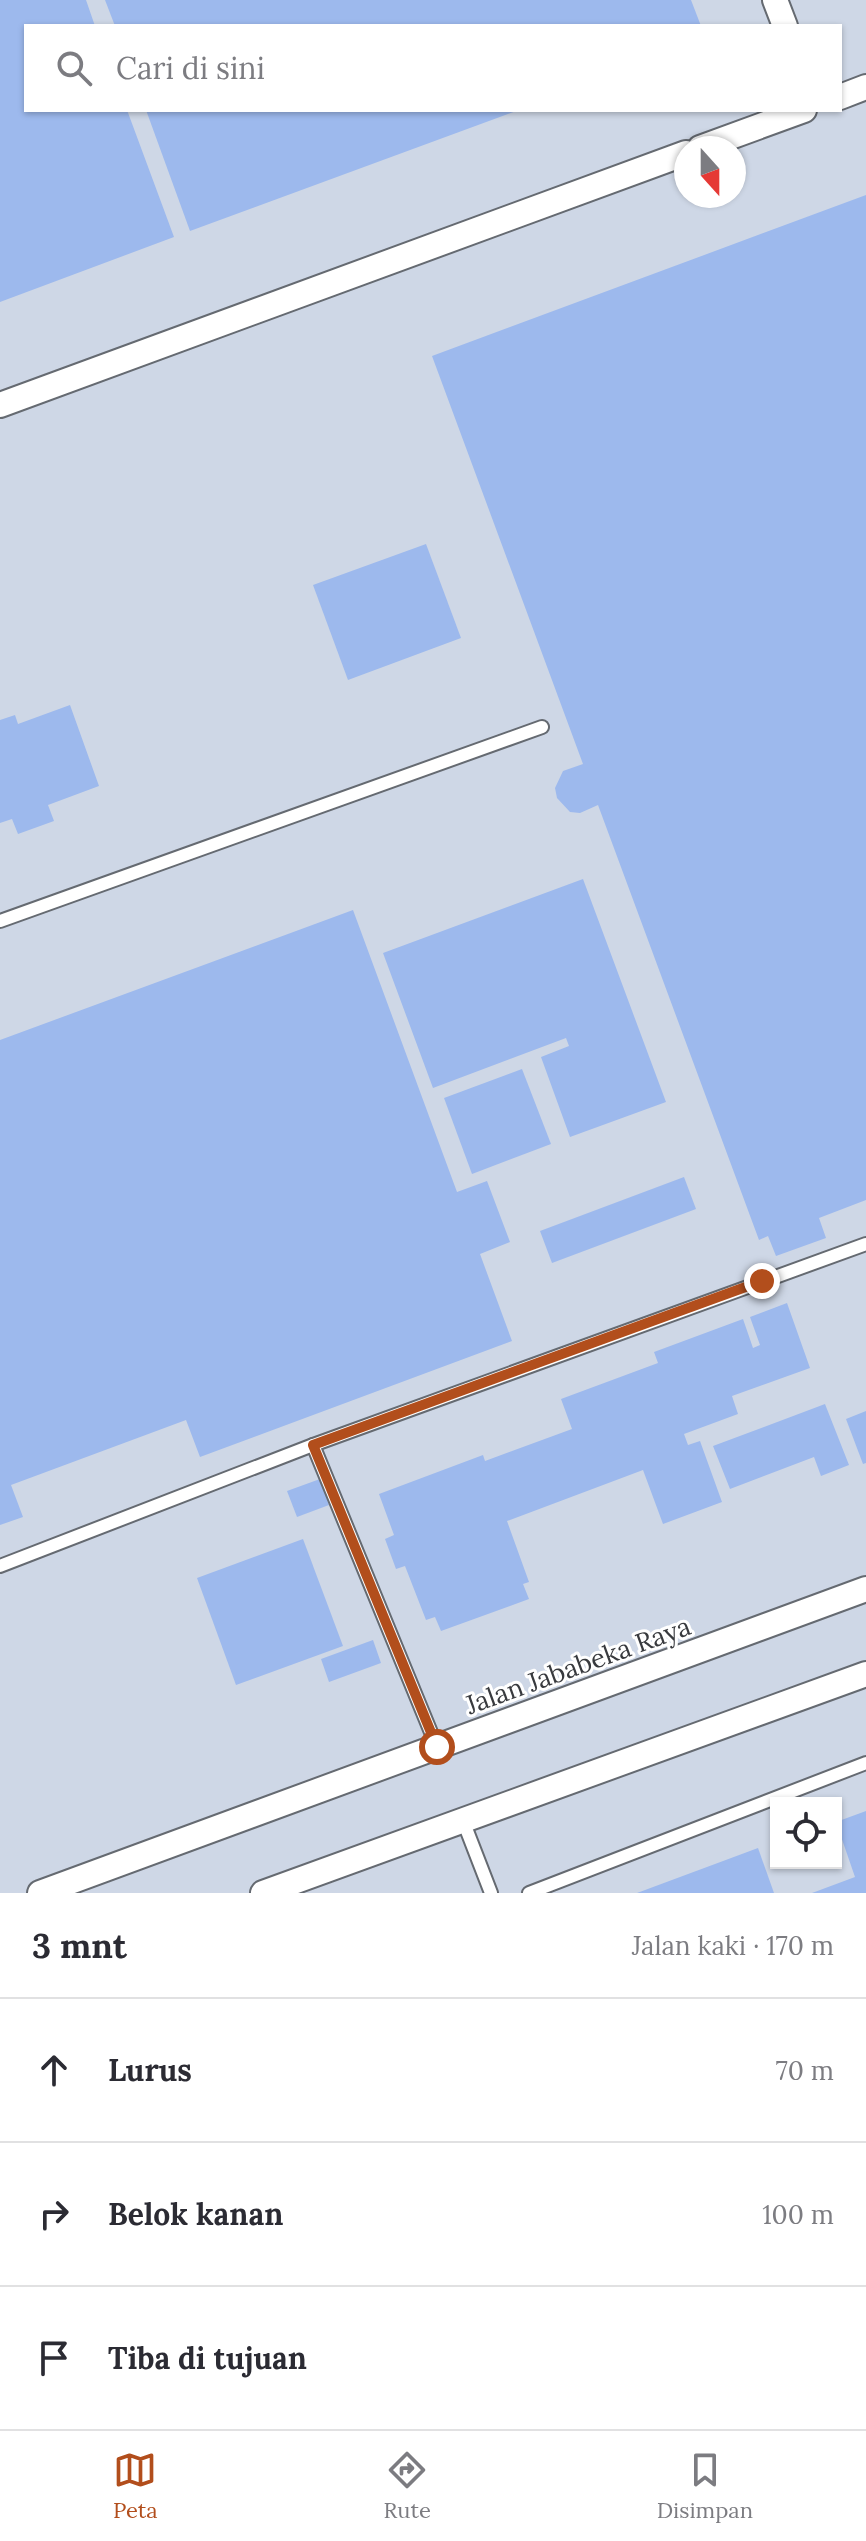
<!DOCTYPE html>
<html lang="id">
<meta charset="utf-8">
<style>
:root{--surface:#fff;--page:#f7f7f7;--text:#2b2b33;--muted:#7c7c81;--line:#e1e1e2;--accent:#b24e1c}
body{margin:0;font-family:Lora,serif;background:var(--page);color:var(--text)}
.controls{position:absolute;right:24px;bottom:24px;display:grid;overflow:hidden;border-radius:0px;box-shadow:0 2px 6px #0004}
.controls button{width:72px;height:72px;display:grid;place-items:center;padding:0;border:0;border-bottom:2px solid var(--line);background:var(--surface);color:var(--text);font:40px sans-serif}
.compass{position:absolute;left:674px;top:136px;width:72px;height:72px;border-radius:50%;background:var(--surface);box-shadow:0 2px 6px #0004;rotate:159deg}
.stop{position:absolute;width:24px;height:24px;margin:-18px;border:6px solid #b24e1c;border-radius:50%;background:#fff}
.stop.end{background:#b24e1c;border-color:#fff;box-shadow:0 2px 8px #0008}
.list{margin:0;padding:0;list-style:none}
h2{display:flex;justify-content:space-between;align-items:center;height:104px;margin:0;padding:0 32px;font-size:34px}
h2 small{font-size:26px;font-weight:400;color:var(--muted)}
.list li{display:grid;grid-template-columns:52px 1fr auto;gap:24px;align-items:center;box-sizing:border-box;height:144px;padding:0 32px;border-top:2px solid var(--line)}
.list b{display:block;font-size:30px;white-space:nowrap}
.list em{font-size:26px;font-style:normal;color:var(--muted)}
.icon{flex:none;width:44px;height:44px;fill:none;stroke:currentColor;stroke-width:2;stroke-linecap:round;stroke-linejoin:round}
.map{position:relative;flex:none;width:866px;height:1893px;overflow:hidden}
.search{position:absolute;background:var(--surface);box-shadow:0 2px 6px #0004;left:24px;right:24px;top:24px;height:88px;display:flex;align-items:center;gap:20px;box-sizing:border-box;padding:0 28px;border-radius:0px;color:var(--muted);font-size:30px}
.sheet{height:536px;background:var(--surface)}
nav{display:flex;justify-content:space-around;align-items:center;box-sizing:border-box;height:112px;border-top:2px solid var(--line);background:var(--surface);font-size:22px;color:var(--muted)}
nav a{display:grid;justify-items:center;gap:4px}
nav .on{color:var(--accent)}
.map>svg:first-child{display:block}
.built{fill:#ced7e6;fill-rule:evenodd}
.building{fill:#9db9ed}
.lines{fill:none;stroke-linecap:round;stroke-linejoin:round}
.service-casing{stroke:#656a71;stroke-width:16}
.minor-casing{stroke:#656a71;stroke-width:28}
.service{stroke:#fff;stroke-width:12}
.minor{stroke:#fff;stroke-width:24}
.route{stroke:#b24e1c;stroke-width:10}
.labels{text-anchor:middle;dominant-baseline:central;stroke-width:6;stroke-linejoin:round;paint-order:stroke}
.street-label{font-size:26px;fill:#383a3e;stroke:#fff}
</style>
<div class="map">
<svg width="866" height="1893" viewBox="0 0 866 1893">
<rect width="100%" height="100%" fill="#dee3ec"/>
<path class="built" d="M0,0H866V1893H0ZM26,26H840V110H26ZM686,148H734V196H686ZM776,1803H836V1863H776Z"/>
<g class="building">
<path d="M0,0H86L95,26H26V110H127L174,237L0,302Z"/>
<path d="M105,0H691L701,26H115Z"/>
<path d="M146,110H519L190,231Z"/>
<path d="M866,195V1200L819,1218L826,1238L776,1256L768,1236L759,1240L598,805L580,813L570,812L557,798L555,788L563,771L583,764L432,356Z"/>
<path d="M426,544L461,638L348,680L313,585Z"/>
<path d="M70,705L99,786L48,805L54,821L18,834L12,819L0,823V720L15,715L18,724Z"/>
<path d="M583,879L666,1102L570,1137L541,1057L569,1046L566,1038L433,1088L383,953Z"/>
<path d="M353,910L457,1192L487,1181L510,1242L480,1254L512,1341L200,1457L186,1420L11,1485L23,1517L0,1525V1040Z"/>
<path d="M522,1069L551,1144L472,1174L444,1098Z"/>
<path d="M684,1177L696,1209L552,1263L540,1231Z"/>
<path d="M787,1303L810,1368L732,1396L738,1414L684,1434L688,1445L700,1441L722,1502L663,1524L643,1470L507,1521L529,1582L523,1584L529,1599L441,1631L435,1617L426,1620L405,1566L396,1569L385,1539L394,1535L379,1494L483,1455L485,1461L572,1429L561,1399L658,1363L654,1352L743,1319L753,1348L760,1345L750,1317Z"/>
<path d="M825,1404L849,1465L821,1476L814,1457L730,1489L713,1446Z"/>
<path d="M866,1411V1463L863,1464L846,1419Z"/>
<path d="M320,1479L329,1505L297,1517L287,1491Z"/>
<path d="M303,1539L343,1646L236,1685L197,1578Z"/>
<path d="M373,1640L381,1663L329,1682L321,1659Z"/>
<path d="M866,1811V1893H812L855,1877L836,1822Z"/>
<path d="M758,1848L774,1893H637Z"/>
</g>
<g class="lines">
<g class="service-casing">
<g id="service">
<path d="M0,921L542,727"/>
<path d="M313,1445L437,1747"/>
<path d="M0,1566L313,1445L866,1244"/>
<path d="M462,1818L491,1893"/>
<path d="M529,1893L866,1763"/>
</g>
</g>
<g class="minor-casing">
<g id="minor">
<path d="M775,0L785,26"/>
<path d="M840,97L866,87"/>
<path d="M700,148L804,110"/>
<path d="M0,405L686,153"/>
<path d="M40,1893L866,1589"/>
<path d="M263,1893L866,1674"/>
</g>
</g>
<use href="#service" class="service"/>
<use href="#minor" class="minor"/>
</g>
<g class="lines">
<path class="route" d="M437,1747L313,1445L762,1281"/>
</g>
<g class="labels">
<g class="street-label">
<text transform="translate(578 1665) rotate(-20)">Jalan Jababeka Raya</text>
</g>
</g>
</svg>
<div class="controls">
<button><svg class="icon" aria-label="locate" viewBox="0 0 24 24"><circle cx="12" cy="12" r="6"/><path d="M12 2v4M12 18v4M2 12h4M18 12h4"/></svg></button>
</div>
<svg class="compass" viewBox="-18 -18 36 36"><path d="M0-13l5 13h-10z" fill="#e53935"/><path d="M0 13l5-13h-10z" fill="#7c7c81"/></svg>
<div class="stop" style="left:437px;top:1747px"></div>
<div class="stop end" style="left:762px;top:1281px"></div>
<div class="search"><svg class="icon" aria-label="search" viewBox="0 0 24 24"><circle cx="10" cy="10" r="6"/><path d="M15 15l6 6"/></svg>Cari di sini</div>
</div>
<section class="sheet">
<h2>3 mnt<small>Jalan kaki · 170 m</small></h2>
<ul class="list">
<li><svg class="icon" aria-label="ahead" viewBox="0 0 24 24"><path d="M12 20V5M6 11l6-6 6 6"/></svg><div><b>Lurus</b></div><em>70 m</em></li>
<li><svg class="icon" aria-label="right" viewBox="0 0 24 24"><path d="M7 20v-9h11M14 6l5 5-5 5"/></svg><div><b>Belok kanan</b></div><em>100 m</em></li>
<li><svg class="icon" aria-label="arrive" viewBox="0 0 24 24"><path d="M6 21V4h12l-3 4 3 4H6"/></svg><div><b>Tiba di tujuan</b></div></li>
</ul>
</section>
<nav>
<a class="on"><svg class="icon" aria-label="map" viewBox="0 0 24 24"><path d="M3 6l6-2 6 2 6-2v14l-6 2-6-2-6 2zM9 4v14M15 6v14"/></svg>Peta</a>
<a><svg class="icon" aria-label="directions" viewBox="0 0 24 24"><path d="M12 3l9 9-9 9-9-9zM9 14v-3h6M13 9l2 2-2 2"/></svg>Rute</a>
<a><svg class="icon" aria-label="saved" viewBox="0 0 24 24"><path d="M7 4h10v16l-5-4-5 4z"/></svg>Disimpan</a>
</nav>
